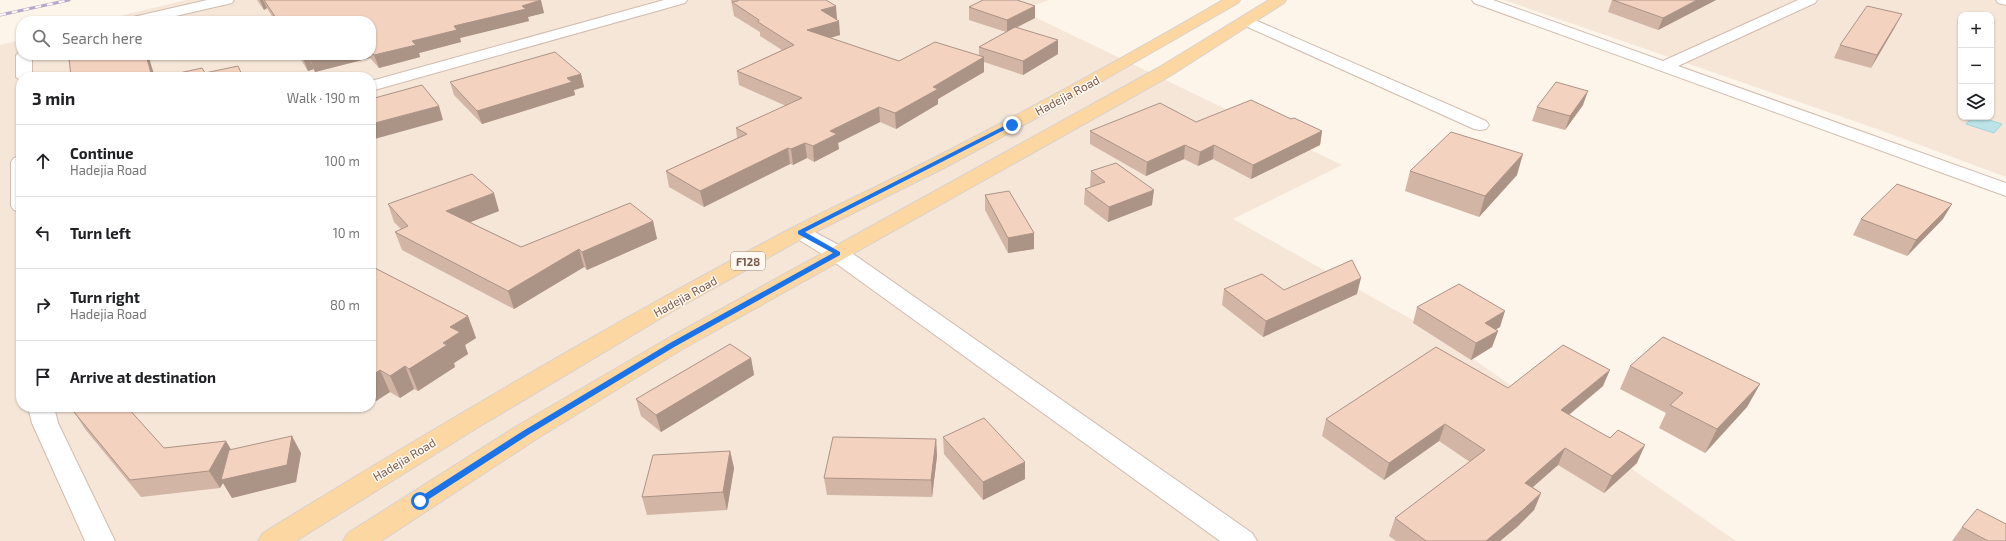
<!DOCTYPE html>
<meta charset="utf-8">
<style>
:root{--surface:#fff;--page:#f6f6f6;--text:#202124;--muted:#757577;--line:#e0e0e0}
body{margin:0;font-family:"Exo 2",sans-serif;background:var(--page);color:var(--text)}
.controls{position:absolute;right:12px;top:12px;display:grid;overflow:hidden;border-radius:8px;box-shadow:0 1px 3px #0004}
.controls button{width:36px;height:36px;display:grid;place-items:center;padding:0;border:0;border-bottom:1px solid var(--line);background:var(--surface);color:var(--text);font:20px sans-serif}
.stop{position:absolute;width:12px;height:12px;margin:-9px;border:3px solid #1a73e8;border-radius:50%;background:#fff}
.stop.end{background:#1a73e8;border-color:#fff;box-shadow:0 1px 4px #0008}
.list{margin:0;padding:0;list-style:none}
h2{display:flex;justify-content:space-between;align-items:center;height:52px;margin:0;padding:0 16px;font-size:17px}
h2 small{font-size:13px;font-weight:400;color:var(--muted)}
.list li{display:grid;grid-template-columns:26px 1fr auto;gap:12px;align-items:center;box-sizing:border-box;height:72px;padding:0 16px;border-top:1px solid var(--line)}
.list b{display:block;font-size:15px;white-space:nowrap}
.list p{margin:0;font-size:13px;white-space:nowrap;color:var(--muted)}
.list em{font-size:13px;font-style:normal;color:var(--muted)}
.icon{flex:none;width:22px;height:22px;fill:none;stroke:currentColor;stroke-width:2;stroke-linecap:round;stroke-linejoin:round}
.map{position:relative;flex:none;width:2006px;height:541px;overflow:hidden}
.search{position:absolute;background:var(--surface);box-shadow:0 1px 3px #0004;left:16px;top:16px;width:360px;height:44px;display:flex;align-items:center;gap:10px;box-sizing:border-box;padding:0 14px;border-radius:16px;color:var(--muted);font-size:15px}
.panel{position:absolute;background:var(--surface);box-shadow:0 1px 3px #0004;left:16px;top:72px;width:360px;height:340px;border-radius:16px}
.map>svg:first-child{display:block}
.residential{fill:#f5e6d8;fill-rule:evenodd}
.water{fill:#bce4e8;stroke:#a2d5db}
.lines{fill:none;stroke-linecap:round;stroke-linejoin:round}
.minor-casing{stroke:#d1bcae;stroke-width:2}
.major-casing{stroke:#dad1cd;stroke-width:2}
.minor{fill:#fff;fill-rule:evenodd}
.major{fill:#fdd7a1;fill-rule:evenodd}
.rail-casing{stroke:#b7a6c9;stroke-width:3}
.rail{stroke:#fff9f1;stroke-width:2;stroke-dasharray:6;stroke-linecap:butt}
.wall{fill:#d2b5a5}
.shaded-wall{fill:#ab9386}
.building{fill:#f4d2c0;stroke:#ab9386}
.route{fill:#1a73e8}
.labels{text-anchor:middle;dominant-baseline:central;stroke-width:3;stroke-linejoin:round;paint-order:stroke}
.shield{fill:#fff9f1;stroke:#a28a7d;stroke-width:1}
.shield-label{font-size:11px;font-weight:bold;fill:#7a5a4b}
.street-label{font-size:12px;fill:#7a5a4b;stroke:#fff9f1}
</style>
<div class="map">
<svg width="2006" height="541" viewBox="0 0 2006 541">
<rect width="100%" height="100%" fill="#fdf5ea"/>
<g class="residential">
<path d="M186,0H1049L1020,10L1342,165L1233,219L1434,332L1736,541H0V45L21,40V55H371V21H99ZM21,77H371V407H21Z"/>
<path d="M1504,0H2006V177L1877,129ZM1961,15H1991V117H1961Z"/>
</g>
<path class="water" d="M1973,117H1980L2002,124L1994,133L1966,124Z"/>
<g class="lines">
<g class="minor-casing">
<g id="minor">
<path d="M207,0H234L232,3L154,21H126L129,18Z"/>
<path d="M664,0H687L685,3L371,91V81Z"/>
<path d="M1472,0H1493L1663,61L1798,0H1817L1815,3L1678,66L2006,183V196L1474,3Z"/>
<path d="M1996,0H2006V5L1998,3Z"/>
<path d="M1246,16L1486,121L1489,125L1486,129L1480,130L1474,129L1241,24L1238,21L1241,18Z"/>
<path d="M21,51V55H32V77H21V81L16,77V55Z"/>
<path d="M21,156V212L14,210L11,206V162L14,158Z"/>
<path d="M800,226L807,228L846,249L1252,533L1257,541H1220L830,259L793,236L790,232L793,228Z"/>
<path d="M28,407H54L58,423L115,541H85L32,423Z"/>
</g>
</g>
<g class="major-casing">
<g id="major">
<path d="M1223,0H1240L1238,3L1055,108L944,168L805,237L673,311L477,428L296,541H258L263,533C435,427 610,324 788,230C836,205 885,183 932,159C1030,109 1127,56 1223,0Z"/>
<path d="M1269,0H1286L1284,3L1170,76L681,350L535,440L381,541H343L348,533L517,426L665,340L1158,68Z"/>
</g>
</g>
<use href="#minor" class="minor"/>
<use href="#major" class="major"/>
<g class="rail-casing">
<path id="rail" d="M0,15L69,0"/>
</g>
<use href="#rail" class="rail"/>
</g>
<g class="wall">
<path d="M257,0H540L544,13L528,17L529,21L460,38L461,42L419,53L420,57L379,68L370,58L315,72L314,69L308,71L298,55H371V21H275L267,8L264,10Z"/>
<path d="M731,0H826L837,19L840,35L830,38L899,61L979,56V47L1006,32L969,20V7L1035,18L1016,28L1058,54L1023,75L984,62V72L938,99V104L896,129L880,122L838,143L839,149L814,162L807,158L793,165L790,164L704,207L669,187L666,171L737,138L736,128L786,106L739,85L737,71L782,50L760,36V32L734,16Z"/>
<path d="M1612,0H1716L1658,30L1608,12Z"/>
<path d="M1895,27L1871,68L1834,58L1840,45Z"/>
<path d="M581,74L584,87L574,90L575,95L482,124L454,95L450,82Z"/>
<path d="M1583,105L1565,130L1532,121L1537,107Z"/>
<path d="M1291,119L1322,131L1320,145L1251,179L1213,159L1198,166L1184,159L1146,176L1090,144V131L1196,122Z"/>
<path d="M1091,171L1152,205L1108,222L1084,204L1085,189L1091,187L1090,186Z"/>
<path d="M1410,171L1517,175L1479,217L1405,191Z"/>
<path d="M985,195L1034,249L1008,253L985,210Z"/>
<path d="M388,204L499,211L470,222L521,247L653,221L657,239L587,270L584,267L514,309L402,250L395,232L401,229L394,222Z"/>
<path d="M1861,219H1943L1907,256L1853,235Z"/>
<path d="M371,266L468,316L476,338L465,345L468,354L454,363L455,367L418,391L414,389L400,398L390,392L376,401L371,398Z"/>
<path d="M1224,289L1284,290L1357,294L1263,337L1222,305Z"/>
<path d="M1417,307L1500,327L1496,329L1498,331L1492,347L1471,360L1413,323Z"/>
<path d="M751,358L754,375L661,432L641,416L636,399Z"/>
<path d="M1630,366L1760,384L1747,407L1705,453L1659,428L1666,413L1620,389Z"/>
<path d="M1603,386L1569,415L1637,463L1604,493L1558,465L1533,487L1541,493L1534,510L1517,527L1500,541H1396L1389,536L1395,518L1470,462L1439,441L1384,480L1322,436L1326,419L1508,388Z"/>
<path d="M74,412L164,448L301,453L296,482L232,498L223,483L220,488L141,497L85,429Z"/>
<path d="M943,437L1025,479L983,500L944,454Z"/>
<path d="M936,439L937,456L932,497L827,495L824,478Z"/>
<path d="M730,451L734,468L727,510L647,515L642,497Z"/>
<path d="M1962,527L2006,541H1952Z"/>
</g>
<g class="shaded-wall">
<path d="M260,0H263L267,8L264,10Z"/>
<path d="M541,0L544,13L528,17L529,21L460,38L461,42L419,53L420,57L379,68L374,55L412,41L454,26Z"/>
<path d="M1697,0H1716L1658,30L1663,18Z"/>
<path d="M836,6L837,19L822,24L821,10Z"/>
<path d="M1035,6V18L1007,32V20Z"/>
<path d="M1902,14L1895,27L1871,68L1877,55Z"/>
<path d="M839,21L840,35L809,44L807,30Z"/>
<path d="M1058,40V54L1023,75V61Z"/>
<path d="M146,55H148L155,77H152Z"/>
<path d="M326,55H369L370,58L315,72L310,59Z"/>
<path d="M308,56L314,69L308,71L303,58Z"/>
<path d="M984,57V72L938,99V104L896,129L895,113L933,87Z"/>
<path d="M581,74L584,87L574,90L575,95L482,124L477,111L567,78Z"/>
<path d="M1588,91L1583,105L1565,130L1570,116Z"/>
<path d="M439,106L443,120L371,140V124Z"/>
<path d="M879,107L880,122L838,143L839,149L814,162L813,146L830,131Z"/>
<path d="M1322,131L1320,145L1251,179L1253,165Z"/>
<path d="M805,143L807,158L793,165L791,149Z"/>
<path d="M1185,145L1184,159L1146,176L1147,162Z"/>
<path d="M1214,145L1213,159L1198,166L1200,152Z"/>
<path d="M788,148L790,164L704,207L700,191Z"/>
<path d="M1523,154L1517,175L1479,217L1485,196Z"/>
<path d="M1154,190L1152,205L1108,222L1109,207Z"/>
<path d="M494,193L499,211L453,229L446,211Z"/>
<path d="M1952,204L1943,219L1907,256L1916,240Z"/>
<path d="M653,221L657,239L587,270L582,252Z"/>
<path d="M1034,233V249L1008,253V238Z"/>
<path d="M579,249L584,267L514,309L508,291Z"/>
<path d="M1361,278L1357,294L1263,337L1266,321Z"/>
<path d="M1505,311L1500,327L1480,339L1485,323Z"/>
<path d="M468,316L476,338L465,345L468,354L454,363L455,367L418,391L409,369L443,343L450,327Z"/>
<path d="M1498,331L1492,347L1471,360L1476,343Z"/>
<path d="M751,358L754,375L661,432L656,415Z"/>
<path d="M405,366L414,389L400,398L390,376Z"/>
<path d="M380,370L390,392L376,401L371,390V376Z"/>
<path d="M1610,370L1603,386L1554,427L1561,410Z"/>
<path d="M1760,384L1747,407L1705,453L1717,429Z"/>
<path d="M1445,424L1439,441L1384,480L1389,463Z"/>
<path d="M292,436L301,453L296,482L232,498L223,483L220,488L209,471L226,441L236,458Z"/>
<path d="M936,439L937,456L932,497L931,480Z"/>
<path d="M1645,445L1637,463L1604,493L1612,476Z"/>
<path d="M1565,448L1558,465L1518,500L1525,483Z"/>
<path d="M730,451L734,468L727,510L723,492Z"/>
<path d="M1025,462V479L983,500V482Z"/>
<path d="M1541,493L1534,510L1517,527L1500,541H1486Z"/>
</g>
<g class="building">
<path d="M264,0H541L522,6L526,9L454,26L457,30L412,41L416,45L374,55L371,52V21H278Z"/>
<path d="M738,0H826L836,6L821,10L839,21L807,30L899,61L935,42L984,57L933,87L938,89L895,113L879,107L830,131L837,134L813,146L805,143L791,149L788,148L700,191L666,171L747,134L736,128L802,98L737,71L794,45L758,22L759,20L732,2L738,1Z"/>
<path d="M983,0H1017L1035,6L1007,20L969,7Z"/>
<path d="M1613,0H1697L1663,18Z"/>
<path d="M1867,6L1902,14L1877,55L1840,45Z"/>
<path d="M1015,27L1058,40L1023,61L979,47Z"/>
<path d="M555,52L581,74L567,78L572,82L477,111L450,82Z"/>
<path d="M81,55H146L152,77H71L69,58Z"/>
<path d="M301,55H326L310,59L308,56L303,58Z"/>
<path d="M238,66L243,77H161L202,68L205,73Z"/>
<path d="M1556,82L1588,91L1570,116L1537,107Z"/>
<path d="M422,85L439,106L371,124V99Z"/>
<path d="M1251,100L1291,119L1294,118L1322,131L1253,165L1214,145L1200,152L1185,145L1147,162L1090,131L1160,103L1196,122Z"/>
<path d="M1451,132L1523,154L1485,196L1410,171Z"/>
<path d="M1116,163L1154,190L1109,207L1085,189L1105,182L1091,171Z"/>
<path d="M472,174L494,193L446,211L521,247L630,203L653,221L582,252L579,249L508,291L395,232L408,226L388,204Z"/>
<path d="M1897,184L1952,204L1916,240L1861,219Z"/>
<path d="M1009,191L1034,233L1008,238L985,195Z"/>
<path d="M1352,260L1361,278L1266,321L1224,289L1262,274L1284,290Z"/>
<path d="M371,266L468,316L450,327L460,332L443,343L447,345L409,369L405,366L390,376L380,370L371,376Z"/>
<path d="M1459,284L1505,311L1485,323L1498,331L1476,343L1417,307Z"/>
<path d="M1663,337L1760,384L1717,429L1670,405L1683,393L1630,366Z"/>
<path d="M730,344L751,358L656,415L636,399Z"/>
<path d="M1563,345L1610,370L1561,410L1610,438L1618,430L1645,445L1612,476L1565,448L1525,483L1541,493L1524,509L1486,541H1426L1395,518L1485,450L1445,424L1389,463L1326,419L1436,347L1508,388Z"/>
<path d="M84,407H127L164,448L226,441L209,471L130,480L74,412Z"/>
<path d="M984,418L1025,462L983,482L943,437Z"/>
<path d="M292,436L287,465L221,480L229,450Z"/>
<path d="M833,437L936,439L931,480L824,478Z"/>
<path d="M730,451L723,492L642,497L653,455Z"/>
<path d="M1977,509L2006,524V541H1988L1962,527Z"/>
</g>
<path class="route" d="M1010,123L1014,125L805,232L840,252V255L676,346L528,435L423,503H417V499L523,431L670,343L833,253L798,234V231Z"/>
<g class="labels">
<rect class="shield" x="731" y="252" width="34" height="18" rx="3"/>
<g class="shield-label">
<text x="748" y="261">F128</text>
</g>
<g class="street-label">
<text transform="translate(1067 95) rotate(-28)">Hadejia Road</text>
<text transform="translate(685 296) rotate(-29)">Hadejia Road</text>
<text transform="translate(404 459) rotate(-31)">Hadejia Road</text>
</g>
</g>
</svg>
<div class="controls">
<button>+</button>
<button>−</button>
<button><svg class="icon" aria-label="layers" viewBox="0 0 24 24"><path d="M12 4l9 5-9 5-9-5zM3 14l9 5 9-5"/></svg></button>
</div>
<div class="stop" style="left:420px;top:501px"></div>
<div class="stop end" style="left:1012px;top:125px"></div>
<div class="search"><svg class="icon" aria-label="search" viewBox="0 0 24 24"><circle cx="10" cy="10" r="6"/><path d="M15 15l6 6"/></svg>Search here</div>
<section class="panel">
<h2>3 min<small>Walk · 190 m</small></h2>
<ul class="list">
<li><svg class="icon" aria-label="ahead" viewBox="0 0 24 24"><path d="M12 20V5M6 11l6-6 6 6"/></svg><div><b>Continue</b><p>Hadejia Road</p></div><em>100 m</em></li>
<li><svg class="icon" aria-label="left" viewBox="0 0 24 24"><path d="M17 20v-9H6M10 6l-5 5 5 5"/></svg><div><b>Turn left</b></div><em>10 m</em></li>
<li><svg class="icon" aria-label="right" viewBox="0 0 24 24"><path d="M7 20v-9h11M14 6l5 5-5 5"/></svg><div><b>Turn right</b><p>Hadejia Road</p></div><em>80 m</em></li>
<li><svg class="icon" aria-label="arrive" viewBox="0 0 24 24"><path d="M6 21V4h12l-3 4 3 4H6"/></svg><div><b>Arrive at destination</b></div></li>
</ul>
</section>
</div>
